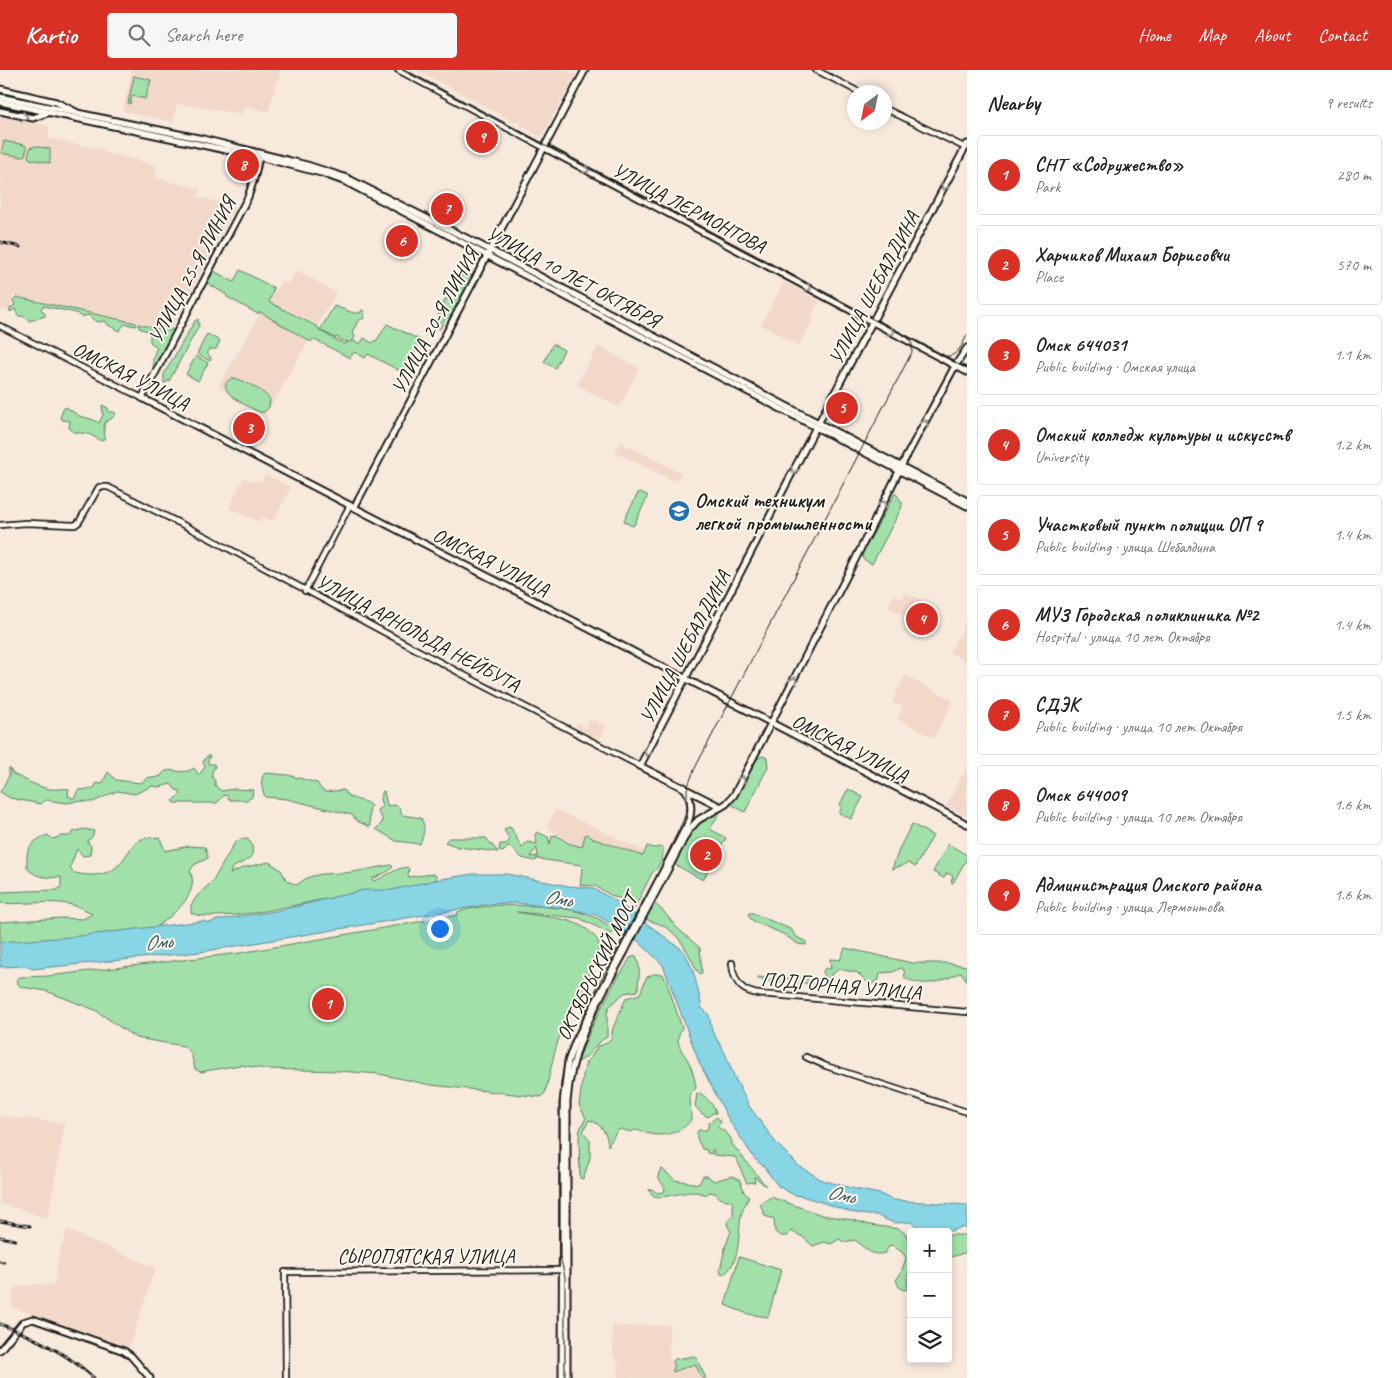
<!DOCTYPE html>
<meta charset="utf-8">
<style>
:root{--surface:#fff;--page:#f6f6f6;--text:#222;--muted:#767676;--line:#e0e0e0;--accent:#d93025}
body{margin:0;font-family:Caveat,sans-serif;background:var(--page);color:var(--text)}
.controls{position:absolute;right:15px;bottom:15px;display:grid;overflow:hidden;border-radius:5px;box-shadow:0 2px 8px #0003}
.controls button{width:45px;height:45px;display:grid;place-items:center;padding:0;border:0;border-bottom:1px solid var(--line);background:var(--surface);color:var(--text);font:25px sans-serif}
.compass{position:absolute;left:847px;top:15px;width:45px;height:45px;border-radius:50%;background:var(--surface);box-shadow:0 2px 8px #0003;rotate:213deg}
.you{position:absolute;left:439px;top:858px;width:18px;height:18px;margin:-12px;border:4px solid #fff;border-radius:50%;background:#1a73e8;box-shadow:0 0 0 8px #1a73e833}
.badge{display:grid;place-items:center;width:32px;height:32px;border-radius:50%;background:var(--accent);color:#fff;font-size:16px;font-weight:700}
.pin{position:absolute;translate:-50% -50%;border:2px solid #fff;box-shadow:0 1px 5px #0006}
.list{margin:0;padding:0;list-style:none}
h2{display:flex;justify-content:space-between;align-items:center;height:65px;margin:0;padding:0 20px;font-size:21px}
h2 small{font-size:16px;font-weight:400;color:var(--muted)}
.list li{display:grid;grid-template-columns:32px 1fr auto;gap:15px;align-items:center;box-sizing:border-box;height:80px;margin:0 10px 10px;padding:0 10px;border:1px solid var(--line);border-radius:5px}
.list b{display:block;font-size:19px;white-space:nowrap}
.list p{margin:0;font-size:16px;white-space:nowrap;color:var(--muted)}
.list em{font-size:16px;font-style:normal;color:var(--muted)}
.icon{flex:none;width:28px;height:28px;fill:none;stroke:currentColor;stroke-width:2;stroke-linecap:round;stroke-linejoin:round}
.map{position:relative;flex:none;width:967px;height:1308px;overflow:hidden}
header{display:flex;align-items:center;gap:30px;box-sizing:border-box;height:70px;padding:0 25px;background:var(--accent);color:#fff}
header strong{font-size:24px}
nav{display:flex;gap:28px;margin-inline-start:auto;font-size:18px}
.search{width:350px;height:45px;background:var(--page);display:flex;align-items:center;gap:12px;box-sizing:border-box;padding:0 18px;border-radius:5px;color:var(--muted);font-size:19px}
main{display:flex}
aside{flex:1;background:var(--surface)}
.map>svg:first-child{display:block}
.built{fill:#f2d8c9}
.green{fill:#a1e0a9;stroke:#5e7e62}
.water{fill:#87d5e5;stroke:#5c8b95}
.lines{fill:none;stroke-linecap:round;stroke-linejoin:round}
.tertiary-casing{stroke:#1c1c1c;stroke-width:8}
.secondary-casing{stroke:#1c1c1c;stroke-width:9}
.primary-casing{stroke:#1c1c1c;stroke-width:9}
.tertiary{stroke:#fbf7ec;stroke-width:4.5}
.secondary{stroke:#fbf7ec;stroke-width:5}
.primary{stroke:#fbf7ec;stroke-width:5}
.tram{stroke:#1c1c1c;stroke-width:1}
.rail-casing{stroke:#1c1c1c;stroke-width:3}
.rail{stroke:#fbf7ec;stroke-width:1;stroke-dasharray:4;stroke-linecap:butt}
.oneway{stroke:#97948e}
.labels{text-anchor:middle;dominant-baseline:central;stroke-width:4;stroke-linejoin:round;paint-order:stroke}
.street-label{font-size:20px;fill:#1c1c1c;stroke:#fbf7ec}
.poi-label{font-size:20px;font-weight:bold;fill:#1c1c1c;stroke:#fbf7ec;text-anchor:start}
.water-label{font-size:21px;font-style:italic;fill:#415d62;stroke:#fbf7ec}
</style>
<header>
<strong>Kartio</strong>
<div class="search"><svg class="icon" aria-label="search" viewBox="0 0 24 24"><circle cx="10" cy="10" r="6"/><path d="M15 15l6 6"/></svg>Search here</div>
<nav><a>Home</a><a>Map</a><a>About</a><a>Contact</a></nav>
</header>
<main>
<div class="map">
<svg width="967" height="1308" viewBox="0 0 967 1308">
<rect width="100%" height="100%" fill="#f7e9dc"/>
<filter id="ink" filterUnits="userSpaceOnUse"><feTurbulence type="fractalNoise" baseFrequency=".02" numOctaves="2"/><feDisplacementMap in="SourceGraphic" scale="10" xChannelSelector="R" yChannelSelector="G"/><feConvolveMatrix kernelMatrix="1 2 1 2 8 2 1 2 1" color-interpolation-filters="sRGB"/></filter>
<g filter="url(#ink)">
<g class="built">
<path d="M132,0H281L268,42L245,36L242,44L177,34L173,52L123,41Z"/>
<path d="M418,0H567L576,5L541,67L520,55L521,53L517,51L515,53Z"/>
<path d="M0,46L50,56L48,68L104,80V82L157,95L155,108L200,119L198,127L230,135L234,139L170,260L13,226L10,240L0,239Z"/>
<path d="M297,200L336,223L317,255L270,231L282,210L288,213Z"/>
<path d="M784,212L819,231L811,245L814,247L799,275L761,255Z"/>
<path d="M261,243L309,270L265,346L228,325L219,315Z"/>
<path d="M598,276L639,298L619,337L577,315Z"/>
<path d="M620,372L681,403L678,409L676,408L675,412L615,382Z"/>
<path d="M265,404L291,417L273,452L262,447L260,452L229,438L244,407L250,411H261Z"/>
<path d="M905,522L938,539L928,558L888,537L894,525L902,529Z"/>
<path d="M967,549V592L949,582L957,568L962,566L961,561Z"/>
<path d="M905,606L953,630L934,668L897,649L903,637L892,632Z"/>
<path d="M589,650L593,652L594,650L606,657L600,669L595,666L593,669L587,666L588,663L576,657L577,654H581L585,658Z"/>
<path d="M967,696V746L946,736Z"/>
<path d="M555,739L644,781L642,785L592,767L581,777L568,772L547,757Z"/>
<path d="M0,1046L65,1053L48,1147H44L0,1133Z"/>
<path d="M67,1160L156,1198L147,1220L148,1221L129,1277L12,1237L13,1222L17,1216L54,1214L60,1178L63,1174Z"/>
<path d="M669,1255V1289H671L672,1303L697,1295L704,1308H618V1293L613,1285L612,1256Z"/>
</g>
<g class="green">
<path d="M134,6L151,10L145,29L132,26L130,34L128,33Z"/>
<path d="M4,71L25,75L27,78L25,85L22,87L1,83Z"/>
<path d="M35,76L50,79V93L30,89L28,87L30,78Z"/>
<path d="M240,200L274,218L269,232L318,257L320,261L344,274L349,272L340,270L338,267L335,268L320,260L334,236L354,243H360L362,240L364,241V248L358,251L352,263L355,266L354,269L350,272L354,271L360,274L364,268L372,273L377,270L387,254L422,271L404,303L368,284L365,288L354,282L350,288L313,269L311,272L260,242L258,244L227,227V225L207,213L214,201L234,212Z"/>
<path d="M464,202L473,207L450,249L446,247L440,259L436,257L442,246L438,244L446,228L449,230Z"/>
<path d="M16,227L136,253V256L125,254L119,261L108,255L105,250L102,252L95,251L88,245L82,247L76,243L43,236L41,239L45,244V246L30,251L23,246H18L15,239L10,242V238L15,235L13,230Z"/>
<path d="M198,249L199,256L197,259L169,311L164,313V304L195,251Z"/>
<path d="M138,254L169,261L172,259L175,262L155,300L153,299V287L157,277L150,272V262L139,258Z"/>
<path d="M207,264L220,271L216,279H209L207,283L211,288L210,291L197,284Z"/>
<path d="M553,274L564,280L555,298L544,292Z"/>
<path d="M196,286L208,293L198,311L186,304Z"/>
<path d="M232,308C241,308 266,322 270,330L269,337L264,342H260C250,338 210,319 232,308Z"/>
<path d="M102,335L108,338L109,342H114L116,344L111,349L105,352L104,356L105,368L101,371L89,364L74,362L69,358L70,351L62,350L60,348L63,339L66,337L79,346L91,349L99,353L103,345Z"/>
<path d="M640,422L647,425V428L634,455L632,456L625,452L624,450L638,423Z"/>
<path d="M895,423L902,432V437L872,494L863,489L862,484Z"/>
<path d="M207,686H210L208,691V694H214L215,696L212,702V707L215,711V715L221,721L235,719L253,720L252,727L247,730H230L227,726L224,725L217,733H174L173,731L180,724L181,721L176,720L171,714L159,717L152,716L135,724L117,721L93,732L77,731L67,733L46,730L41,734L10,728L0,722L9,706V698L13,704C24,709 37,717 50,719C56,720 62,718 69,719L68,726L73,728L75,727L78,720L92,719L95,717L96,713L102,714L108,702L116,710L141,713L149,707L155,708L161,706C167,695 178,704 187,701C190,701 192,699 194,698L199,705L205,697L203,692Z"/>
<path d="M764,686L767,688L768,697L745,742L731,734L756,690L760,687Z"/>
<path d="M265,703L288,705L317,713L319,715V717L325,722L344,720C350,733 363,727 371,736L369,741L370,757L357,751L352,745L287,729L265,727C262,718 259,711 265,703Z"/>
<path d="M848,719L863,727L851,749L839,743L842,737L840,734Z"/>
<path d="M383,721H384L386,731L388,736L394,735L399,737L402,745L421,748C426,758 424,763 420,774L396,771L376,759L382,753V748L377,741L378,739L382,737L380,729Z"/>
<path d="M720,742L710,759L726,768L703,810L674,794C686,773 695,750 720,742Z"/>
<path d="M912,754L933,766L915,797L909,793L892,799L900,777Z"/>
<path d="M508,757L511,758L522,778L527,772L537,774L535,765L537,762L548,767L550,774L552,766L556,765L568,773L582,777L585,765L587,764L592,768L643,786L647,776L654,778L663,777C664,787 660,797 652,803L634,839L625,829L614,827L595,816L580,815L582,800L581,795L538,789L537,778L531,785V787L536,786L537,790L535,791L522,788L509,776L503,782L499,781L500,774H506L509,771V768L504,760Z"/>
<path d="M84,759L94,761L92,767L87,771L91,776L90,785L83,786L77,779L70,797L72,802C85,806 102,807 114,799C132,785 130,763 160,768L165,781L189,776L205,777L208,788L194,795L190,801C202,826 167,849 150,862L0,874V852L62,848L83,849L92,844C66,825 30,836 0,833V822L57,820L61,817V807C50,808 39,808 30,801C26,799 27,794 27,790C26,776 35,770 47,765L53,769L61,766H70L73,762Z"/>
<path d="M449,768H486L498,782L458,777L445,772Z"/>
<path d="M240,769H247C254,774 253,780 251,788L232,798L230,804L242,798L269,792L281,800L287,811L297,815C313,800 333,805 353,802C365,800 378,797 391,795L393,797L387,802L372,809L374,811C386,807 396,798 407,797L409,799L408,804L409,807L433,804L436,806L437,809C410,823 379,821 350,825C306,831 263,845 218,846C208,846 200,847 191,843V835L198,825L213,811L234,774Z"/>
<path d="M948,774L967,785V788L953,813L951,812L953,806L947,803L944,808L933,802Z"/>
<path d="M653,832L664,842L676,857L700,878L702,902L701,904L697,901C689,884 680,864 662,855C656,852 650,852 644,848Z"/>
<path d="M499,835C530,836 565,835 594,847C601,850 608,855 615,859L611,864L579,848L517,842C542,848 577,845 595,867C596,868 599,872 599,873C602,889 564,951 558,971C552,988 550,1006 545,1023L541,1027L431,1015L379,1004L339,1001L265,999L240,995L200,1002L195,999L191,983L184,976L136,968L95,940L46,921L21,917L18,914L17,909L20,907L48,906L240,883L458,845L457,842L473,838Z"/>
<path d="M749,843H753L792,860L795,866L806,872V875L798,874L783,864L753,851L749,847Z"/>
<path d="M845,878L912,893H947L967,896V911L961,902C942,912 925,918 905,908L904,900L901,898L893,902L880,903L879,910L872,914L868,913L858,903L839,899L832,904L827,914C817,915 809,913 799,913C784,913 773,913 758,909V907L778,909L798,907L816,910L825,907L823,901L825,898L831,899L830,889L840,890Z"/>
<path d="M636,886C642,899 638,908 638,921L624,923L609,937L607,943V967C595,973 590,987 578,992C587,965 600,939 614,914C619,905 626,897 630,888Z"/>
<path d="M653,904H663L668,916L682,958C672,974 684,981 690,995C693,1002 695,1010 696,1018L690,1024L691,1050C681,1063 664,1068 646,1063C642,1062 639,1060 634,1060L631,1062L620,1059L616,1062L608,1076C608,1064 601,1053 589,1050L583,1062L590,1070V1088L583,1109L580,1108L579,1068L580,1059L586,1048L579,1035L583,1006L586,992L592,986L598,976L603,975L611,969L613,958L626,928L640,924L646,908Z"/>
<path d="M700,1023C707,1028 715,1036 716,1043H713L708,1047L701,1043L695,1036L697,1024Z"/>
<path d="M717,1047L721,1052L717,1057C724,1060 732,1066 732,1074L766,1116L755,1107H754L755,1112L747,1113C741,1104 741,1095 735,1087L714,1085V1080H712V1084L707,1083V1080L702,1079L697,1068V1062L699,1060H707L709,1053Z"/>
<path d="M662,1099L675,1110L699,1114L703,1106H707L714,1111L732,1106L740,1110L744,1122L749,1127C746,1133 742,1140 741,1146C738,1163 741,1196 722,1205L720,1201C723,1187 725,1175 731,1162L727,1154L728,1150L733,1146V1134L730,1130C722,1130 719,1128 715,1123L709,1122L706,1125C691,1117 672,1128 655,1127L648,1120L652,1119L657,1123L664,1122L665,1118L658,1107L659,1102Z"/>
<path d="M771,1127L822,1145L853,1150L870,1155L899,1159L906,1164C908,1173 912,1182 911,1191C909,1204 906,1206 908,1219L903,1220L899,1217L896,1210L901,1203L906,1188L903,1183L892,1175L889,1176L885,1183C871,1187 865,1178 855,1170L844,1172L839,1169L831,1174L824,1172L813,1176L803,1167L791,1161L788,1166H781L775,1162L774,1149L765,1146L760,1134Z"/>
<path d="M948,1165H967V1182L948,1188Z"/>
<path d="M739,1187L781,1200L768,1247L748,1244L725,1235Z"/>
<path d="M695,1286L706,1308H702L695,1294L673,1302V1291L675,1289Z"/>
</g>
<path class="water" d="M473,804H507L568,816L592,818L616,831L684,881L693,900L701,933V937L709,945L712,961L725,983L734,1006L749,1036L776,1073L799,1096L822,1110L855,1119L880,1124L893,1130L967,1135V1159L962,1157L951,1161L922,1160L911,1152L894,1153L882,1148L877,1145H867L851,1142L802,1126L794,1125L778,1116L764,1097L755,1089L730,1052L699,992L663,895L634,867L596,845L565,838L515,833L491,834L200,882L32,899L26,896L0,897V872L70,867L203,851L209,853L217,850L276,841L364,820H392L435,810Z"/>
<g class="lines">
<g class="tertiary-casing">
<g id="tertiary">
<path d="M398,0L543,77"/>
<path d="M816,0L859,22"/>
<path d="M884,38L966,78"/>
<path d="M0,256L142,328"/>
<path d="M0,455L26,453L75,455L79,452L99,417H108L207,467L475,611L640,696"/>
<path d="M305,521L350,435"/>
<path d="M732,893C734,920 749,925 773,925L967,942"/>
<path d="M806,987L826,996L967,1042"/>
<path d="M286,1308L285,1202L565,1200"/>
</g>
</g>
<g class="secondary-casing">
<g id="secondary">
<path d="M0,19L56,32L76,42"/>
<path d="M0,41L33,48L50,42"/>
<path d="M543,77L967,302"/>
<path d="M260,83L254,109L248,127L142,328L967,754"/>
<path d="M819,352L967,74"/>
<path d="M354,438L585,0"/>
<path d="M721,737L640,696L816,357"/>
<path d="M0,1280L23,1252L33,1249L124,1281L131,1286L150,1308"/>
<path d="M562,1308L563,1033L568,991L575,972L688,753C693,740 692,729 684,717"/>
<path d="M567,1308V1032C571,975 597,933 624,883C645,842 667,802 688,761L698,750L726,734L734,725L854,492L905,389L955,296L967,278"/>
</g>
</g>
<g class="primary-casing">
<g id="primary">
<path d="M0,27L203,69L307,95L347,108L490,180L967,431"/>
<path d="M0,32L259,87L321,103L346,112L967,436"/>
</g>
</g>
<use href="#tertiary" class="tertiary"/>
<use href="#secondary" class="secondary"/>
<use href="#primary" class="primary"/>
<g class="tram">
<path d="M402,0L967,299"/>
<path d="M943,286C957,288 961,277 967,265"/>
<path d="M565,1308V1207L560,1186V1032L561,1012L565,990L572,970L602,907L656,807L683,751L687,739V719L694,700L912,282V274L906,265"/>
</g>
<g class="rail-casing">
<g id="rail">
<path d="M0,172L20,177"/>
<path d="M0,1151L30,1156"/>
<path d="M0,1167L15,1170"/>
<path d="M0,1191L4,1192"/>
<path d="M0,1254C34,1267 67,1283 94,1308"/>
</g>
</g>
<use href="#rail" class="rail"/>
</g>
<defs><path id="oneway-chevron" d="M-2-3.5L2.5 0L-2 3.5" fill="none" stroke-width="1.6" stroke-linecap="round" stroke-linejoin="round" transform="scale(1.25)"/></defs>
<g class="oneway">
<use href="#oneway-chevron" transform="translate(25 47) rotate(11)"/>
<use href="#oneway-chevron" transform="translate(586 100) rotate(28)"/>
<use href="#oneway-chevron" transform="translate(944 117) rotate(118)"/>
<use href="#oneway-chevron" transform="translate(808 218) rotate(28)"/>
<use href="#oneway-chevron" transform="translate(891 262) rotate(27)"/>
<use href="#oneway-chevron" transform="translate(925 353) rotate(-61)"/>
<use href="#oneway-chevron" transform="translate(794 400) rotate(117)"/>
<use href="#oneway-chevron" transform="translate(883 434) rotate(-63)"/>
<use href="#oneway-chevron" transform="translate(794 610) rotate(-63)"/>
<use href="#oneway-chevron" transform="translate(647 683) rotate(117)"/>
<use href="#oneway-chevron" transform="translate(742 709) rotate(-63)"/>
</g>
</g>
<defs>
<g id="university-disc" transform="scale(1.125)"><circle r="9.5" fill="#1f6fb2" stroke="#fbf7ec"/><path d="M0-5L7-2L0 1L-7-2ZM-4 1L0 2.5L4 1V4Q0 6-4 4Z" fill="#fff"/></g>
</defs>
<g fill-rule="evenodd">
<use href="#university-disc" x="679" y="441"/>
</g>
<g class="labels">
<g class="street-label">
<text transform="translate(689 138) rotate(28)">УЛИЦА ЛЕРМОНТОВА</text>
<text transform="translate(192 200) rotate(-62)">УЛИЦА 25-Я ЛИНИЯ</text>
<text transform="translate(573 207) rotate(28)">УЛИЦА 10 ЛЕТ ОКТЯБРЯ</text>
<text transform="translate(874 218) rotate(-62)">УЛИЦА ШЕБАЛДИНА</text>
<text transform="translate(435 251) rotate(-62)">УЛИЦА 20-Я ЛИНИЯ</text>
<text transform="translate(131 306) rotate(27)">ОМСКАЯ УЛИЦА</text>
<text transform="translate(491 492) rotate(27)">ОМСКАЯ УЛИЦА</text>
<text transform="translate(418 563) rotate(28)">УЛИЦА АРНОЛЬДА НЕЙБУТА</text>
<text transform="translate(685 577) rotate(-62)">УЛИЦА ШЕБАЛДИНА</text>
<text transform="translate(850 678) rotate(27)">ОМСКАЯ УЛИЦА</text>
<text transform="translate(597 897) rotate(-64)">ОКТЯБРЬСКИЙ МОСТ</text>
<text transform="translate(841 916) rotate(5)">ПОДГОРНАЯ УЛИЦА</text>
<text x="426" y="1186">СЫРОПЯТСКАЯ УЛИЦА</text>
</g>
<g class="poi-label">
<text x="695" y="430">Омский техникум<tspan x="695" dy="23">легкой промышленности</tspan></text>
</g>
<g class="water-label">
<text transform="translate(558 828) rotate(9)">Омь</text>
<text transform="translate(158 872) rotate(-6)">Омь</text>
<text transform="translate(841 1124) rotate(12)">Омь</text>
</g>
</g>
</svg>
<div class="controls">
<button>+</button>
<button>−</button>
<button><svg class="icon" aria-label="layers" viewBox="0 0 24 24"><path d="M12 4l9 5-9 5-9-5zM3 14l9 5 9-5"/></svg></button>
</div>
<svg class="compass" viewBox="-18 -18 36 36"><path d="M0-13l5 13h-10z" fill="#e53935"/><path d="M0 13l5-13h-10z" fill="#767676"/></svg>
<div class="you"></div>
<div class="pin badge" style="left:328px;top:934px">1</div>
<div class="pin badge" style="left:706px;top:785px">2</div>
<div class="pin badge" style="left:249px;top:358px">3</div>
<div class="pin badge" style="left:922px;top:549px">4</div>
<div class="pin badge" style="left:842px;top:338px">5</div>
<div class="pin badge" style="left:402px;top:171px">6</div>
<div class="pin badge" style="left:447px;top:139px">7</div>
<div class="pin badge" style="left:243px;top:95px">8</div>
<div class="pin badge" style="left:482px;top:67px">9</div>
</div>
<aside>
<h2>Nearby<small>9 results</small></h2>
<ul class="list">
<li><span class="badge">1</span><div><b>СНТ «Содружество»</b><p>Park</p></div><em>280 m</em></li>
<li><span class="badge">2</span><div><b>Харчиков Михаил Борисовчи</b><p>Place</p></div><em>570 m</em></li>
<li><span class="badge">3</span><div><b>Омск 644031</b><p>Public building · Омская улица</p></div><em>1.1 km</em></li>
<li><span class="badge">4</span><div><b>Омский колледж культуры и искусств</b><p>University</p></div><em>1.2 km</em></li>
<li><span class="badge">5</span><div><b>Участковый пункт полиции ОП 9</b><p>Public building · улица Шебалдина</p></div><em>1.4 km</em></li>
<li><span class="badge">6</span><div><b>МУЗ Городская поликлиника №2</b><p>Hospital · улица 10 лет Октября</p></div><em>1.4 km</em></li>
<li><span class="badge">7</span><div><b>СДЭК</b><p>Public building · улица 10 лет Октября</p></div><em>1.5 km</em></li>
<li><span class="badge">8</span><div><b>Омск 644009</b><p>Public building · улица 10 лет Октября</p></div><em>1.6 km</em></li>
<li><span class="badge">9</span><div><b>Администрация Омского района</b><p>Public building · улица Лермонтова</p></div><em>1.6 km</em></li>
</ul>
</aside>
</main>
